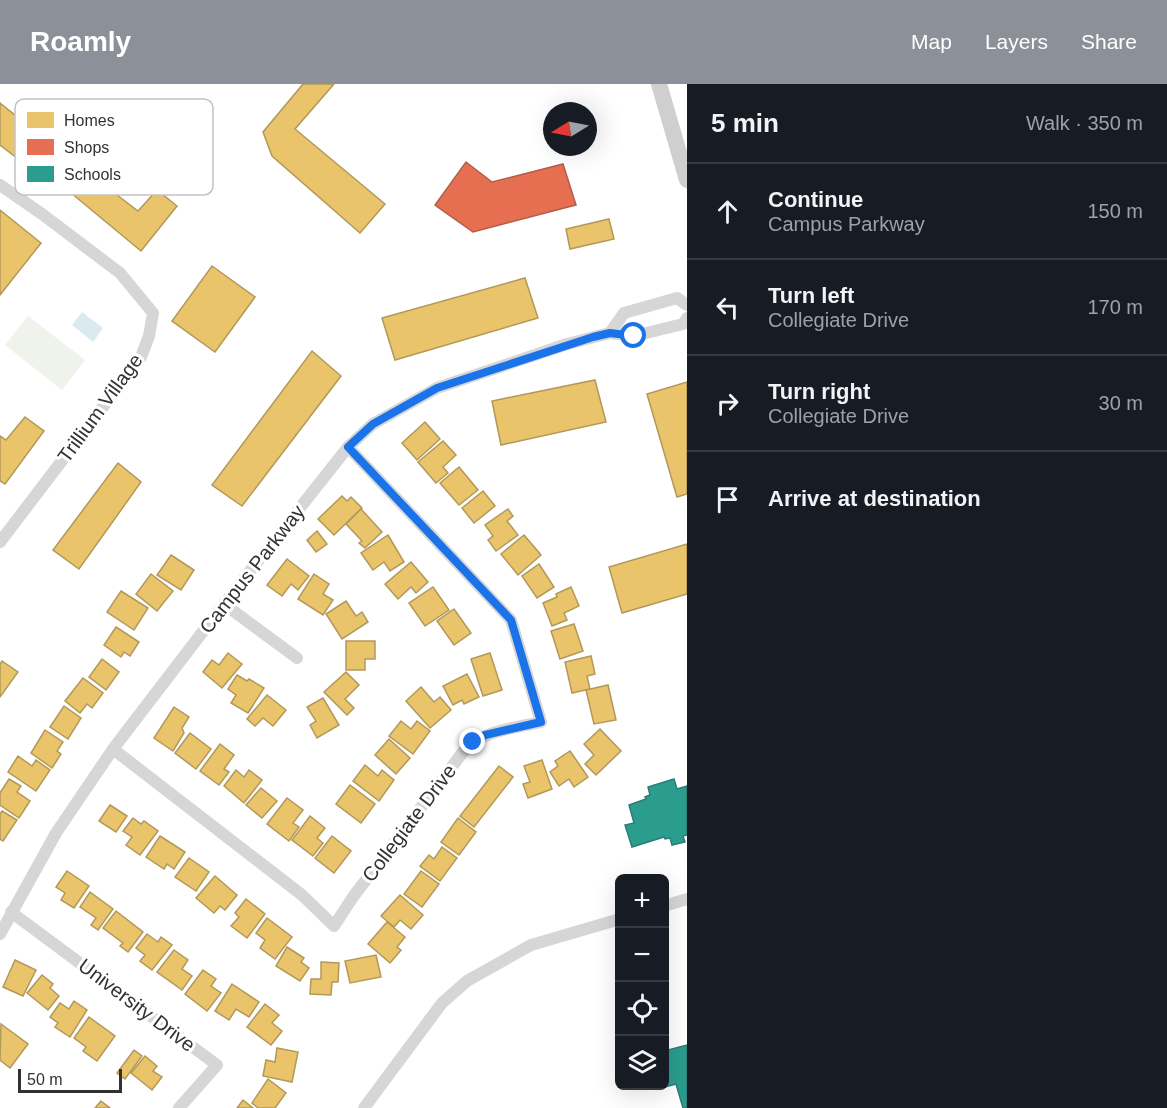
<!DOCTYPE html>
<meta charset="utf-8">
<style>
:root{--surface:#171b24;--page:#20242c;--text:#f1f3f6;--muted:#9ea1a6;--line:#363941;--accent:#8c9099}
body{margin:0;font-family:Helvetica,sans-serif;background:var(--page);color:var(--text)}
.controls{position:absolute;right:18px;bottom:18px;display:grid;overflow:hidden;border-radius:9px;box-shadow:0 6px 24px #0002}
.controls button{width:54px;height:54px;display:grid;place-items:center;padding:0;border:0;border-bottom:2px solid var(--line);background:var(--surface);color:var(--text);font:30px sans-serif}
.compass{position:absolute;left:543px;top:18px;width:54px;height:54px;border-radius:50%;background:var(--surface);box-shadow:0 6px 24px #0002;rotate:260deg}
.scale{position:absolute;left:18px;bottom:15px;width:104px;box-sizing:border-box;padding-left:6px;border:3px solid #323232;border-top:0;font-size:16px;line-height:21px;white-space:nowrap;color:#323232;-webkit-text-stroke:4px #fff;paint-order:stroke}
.stop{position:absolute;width:18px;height:18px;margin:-14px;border:4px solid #1a73e8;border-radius:50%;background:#fff}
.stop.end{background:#1a73e8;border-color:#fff;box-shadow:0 2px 6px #0008}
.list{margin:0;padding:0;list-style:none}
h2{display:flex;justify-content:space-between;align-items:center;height:78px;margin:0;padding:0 24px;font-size:26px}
h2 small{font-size:20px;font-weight:400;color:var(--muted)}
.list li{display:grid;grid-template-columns:39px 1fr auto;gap:18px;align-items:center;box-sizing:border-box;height:96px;padding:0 24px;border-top:2px solid var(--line)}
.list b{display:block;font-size:22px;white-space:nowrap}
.list p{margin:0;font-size:20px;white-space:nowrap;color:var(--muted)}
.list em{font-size:20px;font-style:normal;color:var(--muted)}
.icon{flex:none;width:33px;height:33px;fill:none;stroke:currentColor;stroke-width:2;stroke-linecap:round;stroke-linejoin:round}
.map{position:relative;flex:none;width:687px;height:1024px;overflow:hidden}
header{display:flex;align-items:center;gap:36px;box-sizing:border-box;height:84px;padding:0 30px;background:var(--accent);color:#fff}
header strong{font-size:28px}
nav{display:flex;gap:33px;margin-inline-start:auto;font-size:21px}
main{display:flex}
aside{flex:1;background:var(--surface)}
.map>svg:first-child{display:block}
.green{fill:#f0f2ec}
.water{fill:#daeaee}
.homes{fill:#e9c46a;stroke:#b29859;stroke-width:1.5}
.shops{fill:#e76f51;stroke:#b15d48;stroke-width:1.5}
.schools{fill:#2a9d8f;stroke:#2c7d73;stroke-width:1.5}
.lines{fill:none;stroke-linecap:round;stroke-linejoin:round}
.street{stroke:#d6d6d6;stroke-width:12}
.secondary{stroke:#cfcfcf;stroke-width:16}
.route{stroke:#1a73e8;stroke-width:8}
.labels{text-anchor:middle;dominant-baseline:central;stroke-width:6;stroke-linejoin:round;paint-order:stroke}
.street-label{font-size:20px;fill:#323232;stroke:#fff}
.key{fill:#fff;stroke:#c2c2c2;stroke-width:1.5}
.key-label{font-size:16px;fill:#323232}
</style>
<header>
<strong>Roamly</strong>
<nav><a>Map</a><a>Layers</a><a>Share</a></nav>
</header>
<main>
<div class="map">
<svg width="687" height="1024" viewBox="0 0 687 1024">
<rect width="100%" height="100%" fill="#fff"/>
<path class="green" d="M28,232L85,276L62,306L5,261Z"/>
<path class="water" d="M82,228L103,244L93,258L72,241Z"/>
<g class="homes">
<path d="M303,0H334L295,45L385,120L360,149L272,72L263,48Z"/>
<path d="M0,19L39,50L55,28L79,48L43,94L0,61Z"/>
<path d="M87,88L138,127L157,106L177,122L141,167L71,109Z"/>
<path d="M0,126L41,159L0,211Z"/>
<path d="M609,135L614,155L570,165L566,145Z"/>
<path d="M212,182L255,213L215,268L172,237Z"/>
<path d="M525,194L538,234L395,276L382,234Z"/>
<path d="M312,267L341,292L242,422L212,401Z"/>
<path d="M595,296L606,338L501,361L492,317Z"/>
<path d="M687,298V410L677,413L647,310Z"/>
<path d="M25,333L44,347L5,400L0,397V352L6,356Z"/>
<path d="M425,338L440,355L417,376L402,359Z"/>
<path d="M443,357L456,371L443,383L448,389L436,399L418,378Z"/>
<path d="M118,379L141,398L79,485L53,466Z"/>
<path d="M459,383L478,406L459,421L440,399Z"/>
<path d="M483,407L495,422L474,439L462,424Z"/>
<path d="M342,412L347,417L351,413L362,424L334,451L318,435Z"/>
<path d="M361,425L382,448L365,464L359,459L362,457L346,440Z"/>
<path d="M508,425L513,432L507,437L518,451L496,467L488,456L493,452L485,441Z"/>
<path d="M317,447L327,460L316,468L307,456Z"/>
<path d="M388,451L404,478L390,487L384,478L373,486L361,469Z"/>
<path d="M524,451L541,471L518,491L501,470Z"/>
<path d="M687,460V510L622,529L609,483Z"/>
<path d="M171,471L194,486L181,506L157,491Z"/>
<path d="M287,475L309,492L298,506L291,500L282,512L267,501Z"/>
<path d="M411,478L428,498L416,509L411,503L398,515L385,500Z"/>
<path d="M539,480L554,503L537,514L522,492Z"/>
<path d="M151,490L173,507L157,527L136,510Z"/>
<path d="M314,490L329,500L323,510L333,516L323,531L298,515Z"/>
<path d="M433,503L449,526L425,542L409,519Z"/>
<path d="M571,503L579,522L564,529L567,536L552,542L543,519L557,513L556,510Z"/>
<path d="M121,507L148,524L134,546L107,528Z"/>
<path d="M346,517L356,532L362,528L368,538L342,555L326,530Z"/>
<path d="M454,525L471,549L454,561L437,537Z"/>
<path d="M574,540L583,567L560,575L551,547Z"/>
<path d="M116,543L139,558L130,572L124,568L121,573L104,561Z"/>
<path d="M346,557H375V575H365V586H346Z"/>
<path d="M228,569L242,580L222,604L203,588L212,576L219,581Z"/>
<path d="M490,569L502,606L483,612L471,575Z"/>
<path d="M591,572L595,590L587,592L590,605L572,609L565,578Z"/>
<path d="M102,575L119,588L106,606L89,593Z"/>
<path d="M2,577L18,588L0,613V580Z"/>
<path d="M346,588L359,601L345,615L354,624L347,631L324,608Z"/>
<path d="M467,590L479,613L464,620L462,616L453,621L443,602Z"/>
<path d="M237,591L247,597L249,595L264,604L248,629L231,619L236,611L228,605Z"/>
<path d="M83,594L103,609L92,624L87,620L80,629L65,617Z"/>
<path d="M608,601L616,636L594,640L586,606Z"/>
<path d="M421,603L434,618L440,613L451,626L430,644L406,617Z"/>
<path d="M267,611L286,626L273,642L263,634L255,642L247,635Z"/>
<path d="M323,614L339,641L317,654L310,641L316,637L307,623Z"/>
<path d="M64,622L81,634L68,655L50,643Z"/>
<path d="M174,623L189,633L182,644L184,649L173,667L154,654Z"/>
<path d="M401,637L411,645L417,637L430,647L413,670L389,652Z"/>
<path d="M600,645L621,667L596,691L585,680L594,671L584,660Z"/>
<path d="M45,646L63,658L57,667L61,670L52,684L31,669Z"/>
<path d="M190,649L211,665L196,685L175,669Z"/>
<path d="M389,655L410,674L396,690L375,671Z"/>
<path d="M220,660L234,671L224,685L229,688L219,701L200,687Z"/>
<path d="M570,667L588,693L574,703L569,695L559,702L550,688L558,682L555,677Z"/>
<path d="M18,672L32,682L36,676L50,686L36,707L8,688Z"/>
<path d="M542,676L552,705L528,714L523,700L530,698L524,682Z"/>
<path d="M365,681L378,692L382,686L394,696L379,717L353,697Z"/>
<path d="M499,682L513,693L474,743L460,732Z"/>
<path d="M236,686L244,693L249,686L262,696L244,719L224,702Z"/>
<path d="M9,695L21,702L17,708L30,717L19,734L0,721V709Z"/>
<path d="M350,701L375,720L361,739L336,720Z"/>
<path d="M261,704L277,717L262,734L246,721Z"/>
<path d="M287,714L303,726L293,739L299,743L289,757L267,740Z"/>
<path d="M110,721L127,732L116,748L99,737Z"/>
<path d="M2,727L17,736L3,757L0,755V730Z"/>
<path d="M310,732L325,744L317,754L323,759L313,772L292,756Z"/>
<path d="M133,734L141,740L144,737L158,747L140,771L126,761L132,753L123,747Z"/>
<path d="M458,734L476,748L459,771L441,758Z"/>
<path d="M160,752L185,768L174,785L167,780L164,785L146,773Z"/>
<path d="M332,752L351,767L334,789L315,774Z"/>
<path d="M442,763L457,774L440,797L420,782L429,771L434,775Z"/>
<path d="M189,774L209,788L196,807L175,793Z"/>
<path d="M67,787L89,802L74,824L61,816L65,809L56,803Z"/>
<path d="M421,787L439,800L422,823L404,810Z"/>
<path d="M215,792L237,811L225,826L220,822L214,829L196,814Z"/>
<path d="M90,808L113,825L98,846L91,841L96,834L80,823Z"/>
<path d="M400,811L423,831L411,845L400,836L394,843L381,832Z"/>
<path d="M246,815L265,830L247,854L231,842L239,833L235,829Z"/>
<path d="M116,827L143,848L128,868L120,862L123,859L103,844Z"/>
<path d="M267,834L292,853L275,875L260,864L265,856L256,849Z"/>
<path d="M387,838L405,853L397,863L401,866L390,879L368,860Z"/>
<path d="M147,850L158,858L161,853L172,861L152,886L140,877L145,871L136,864Z"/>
<path d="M287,863L304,874L301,878L309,884L300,897L276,882Z"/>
<path d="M174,866L188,876L182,885L192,892L182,906L157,888Z"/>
<path d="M376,871L381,893L350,899L345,877Z"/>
<path d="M15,876L36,886L23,912L3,903Z"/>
<path d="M321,878L339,879L338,898H332L331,911L310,910L311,895H321Z"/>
<path d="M203,886L216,895L211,902L221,909L207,927L185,910Z"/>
<path d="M42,891L53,900L50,904L59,912L48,926L27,909Z"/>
<path d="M232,900L259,918L249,933L236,925L229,936L215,927Z"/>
<path d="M74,917L87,926L70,953L55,943L58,939L50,933L60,919L69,925Z"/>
<path d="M265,920L279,931L272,939L282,947L271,961L247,943Z"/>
<path d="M89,933L115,952L97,977L83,967L86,963L74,954Z"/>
<path d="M1,940L28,960L10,984L0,976Z"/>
<path d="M277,964L298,968L292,998L263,992L266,976L275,978Z"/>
<path d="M134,966L142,972L125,995L117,989Z"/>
<path d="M145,972L157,982L153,987L162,993L152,1006L131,989Z"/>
<path d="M268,995L286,1009L275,1024H258L252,1019Z"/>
<path d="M243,1016L253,1024H237Z"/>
<path d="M101,1017L110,1024H95Z"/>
</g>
<path class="shops" d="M466,78L492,98L563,80L576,121L473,148L435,121Z"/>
<g class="schools">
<path d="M674,695L677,705L687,702V751L683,752L685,758L672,761L670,754L665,755L664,753L632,763L625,741L634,739L629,721L646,715L645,713L650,711L648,703Z"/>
<path d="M687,961V1024H683L676,1000L665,1003L664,967Z"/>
</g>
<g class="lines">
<g class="street">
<path d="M0,101L42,130L120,189L153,229L149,252L141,273L0,458"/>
<path d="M610,249L624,229L677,214L687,221"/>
<path d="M224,520L297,574"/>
<path d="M113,665L302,811L334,842L353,813L463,668C485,645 511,645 541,638L511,536L348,363"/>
<path d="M664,822L687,815"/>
<path d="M11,828L217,981L179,1024"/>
<path d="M0,850L56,749L113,665L224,520L348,363L373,340L437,304L567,260L610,249L634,252L683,240L687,234"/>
<path d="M364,1024L442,919L467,897L531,861L620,835"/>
</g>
<path class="secondary" d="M659,0L687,96"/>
</g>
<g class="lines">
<path class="route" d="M473,658L485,651L541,638L511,536L348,363L373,340L437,304L593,253L610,249L634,252"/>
</g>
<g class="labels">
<g class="street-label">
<text transform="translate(100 324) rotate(-54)">Trillium Village</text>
<text transform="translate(252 485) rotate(-52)">Campus Parkway</text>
<text transform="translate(409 739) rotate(-53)">Collegiate Drive</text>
<text transform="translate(137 921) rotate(37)">University Drive</text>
</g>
</g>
<rect x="15" y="15" width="198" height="96" rx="9" class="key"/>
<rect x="27" y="28" width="27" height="16" fill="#e9c46a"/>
<rect x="27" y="55" width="27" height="16" fill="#e76f51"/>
<rect x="27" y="82" width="27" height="16" fill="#2a9d8f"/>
<g class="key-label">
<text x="64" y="42">Homes</text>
<text x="64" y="69">Shops</text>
<text x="64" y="96">Schools</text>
</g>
</svg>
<div class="controls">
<button>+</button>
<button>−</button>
<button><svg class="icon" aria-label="locate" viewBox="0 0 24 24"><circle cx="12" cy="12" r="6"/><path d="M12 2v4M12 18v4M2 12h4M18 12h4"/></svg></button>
<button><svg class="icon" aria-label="layers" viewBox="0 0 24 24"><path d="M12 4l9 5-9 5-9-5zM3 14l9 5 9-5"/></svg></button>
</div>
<svg class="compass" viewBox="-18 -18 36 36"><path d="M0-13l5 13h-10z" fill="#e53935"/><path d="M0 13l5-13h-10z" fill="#9ea1a6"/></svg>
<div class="scale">50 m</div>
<div class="stop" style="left:634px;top:252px"></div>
<div class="stop end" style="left:473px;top:658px"></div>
</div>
<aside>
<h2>5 min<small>Walk · 350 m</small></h2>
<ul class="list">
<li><svg class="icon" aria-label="ahead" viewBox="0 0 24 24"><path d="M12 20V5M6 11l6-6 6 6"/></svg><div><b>Continue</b><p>Campus Parkway</p></div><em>150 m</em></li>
<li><svg class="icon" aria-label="left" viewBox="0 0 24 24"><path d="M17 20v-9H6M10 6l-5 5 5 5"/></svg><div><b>Turn left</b><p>Collegiate Drive</p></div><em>170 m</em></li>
<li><svg class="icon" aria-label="right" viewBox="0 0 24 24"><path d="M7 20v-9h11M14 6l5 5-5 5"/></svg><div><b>Turn right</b><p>Collegiate Drive</p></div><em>30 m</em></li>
<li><svg class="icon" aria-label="arrive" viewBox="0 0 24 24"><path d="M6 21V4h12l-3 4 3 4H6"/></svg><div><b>Arrive at destination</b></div></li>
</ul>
</aside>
</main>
